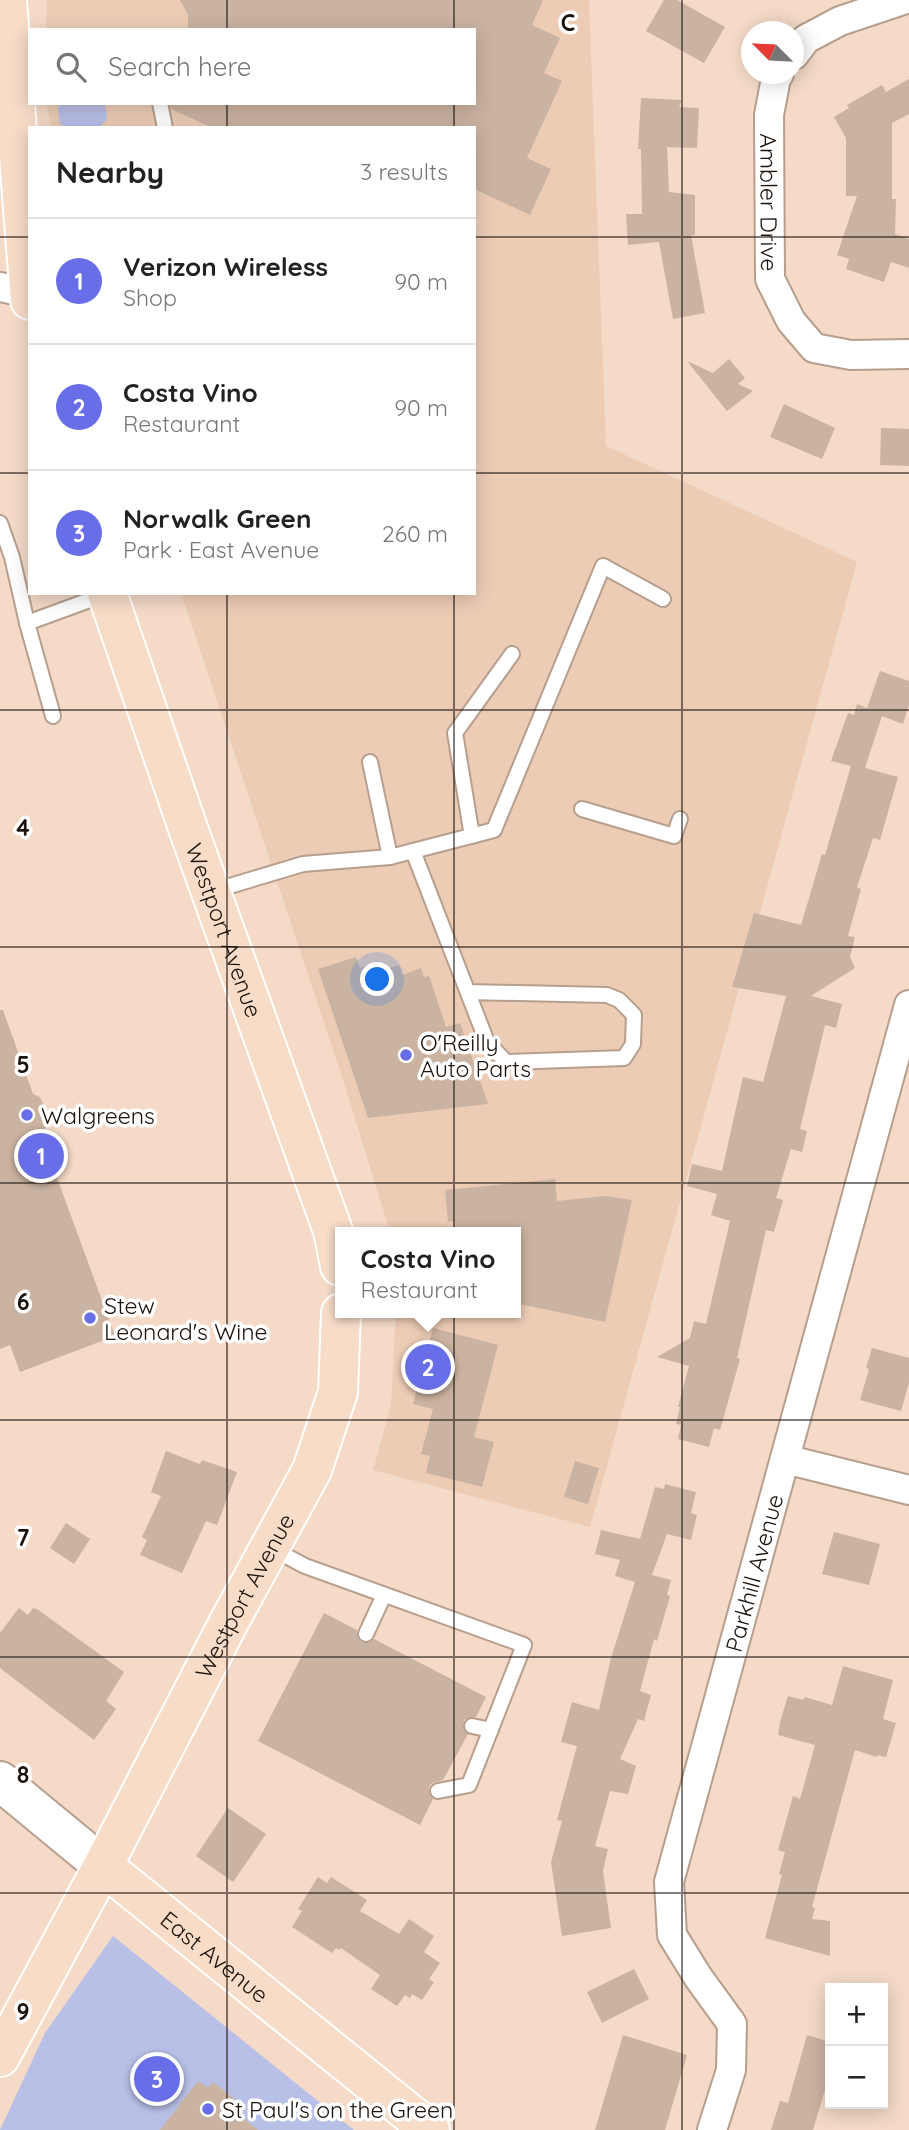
<!DOCTYPE html>
<meta charset="utf-8">
<style>
:root{--surface:#fff;--page:#f2f2f2;--text:#222;--muted:#767676;--line:#e0e0e0;--accent:#686ee7}
body{margin:0;font-family:Quicksand,sans-serif;background:var(--page);color:var(--text)}
.controls{position:absolute;right:21px;bottom:21px;display:grid;overflow:hidden;border-radius:0px;box-shadow:0 4px 18px #0003}
.controls button{width:63px;height:63px;display:grid;place-items:center;padding:0;border:0;border-bottom:2px solid var(--line);background:var(--surface);color:var(--text);font:35px sans-serif}
.compass{position:absolute;left:741px;top:21px;width:63px;height:63px;border-radius:50%;background:var(--surface);box-shadow:0 4px 18px #0003;rotate:294deg}
.you{position:absolute;left:378px;top:980px;width:24px;height:24px;margin:-18px;border:5px solid #fff;border-radius:50%;background:#1a73e8;box-shadow:0 0 0 10px #1a73e833}
.badge{display:grid;place-items:center;width:46px;height:46px;border-radius:50%;background:var(--accent);color:#fff;font-size:23px;font-weight:700}
.pin{position:absolute;translate:-50% -50%;border:4px solid #fff;box-shadow:0 2px 7px #0006}
.popup{position:absolute;left:335px;top:1227px;width:186px;height:91px;box-sizing:border-box;display:grid;place-content:center;border-radius:0px;background:var(--surface);filter:drop-shadow(0 2px 5px #0005);font-size:23px;white-space:nowrap;color:var(--muted)}
.popup b{font-size:26px;color:var(--text)}
.popup::after{content:'';position:absolute;left:50%;top:100%;margin-left:-14px;border:14px solid transparent;border-top-color:var(--surface)}
.list{margin:0;padding:0;list-style:none}
h2{display:flex;justify-content:space-between;align-items:center;height:91px;margin:0;padding:0 28px;font-size:30px}
h2 small{font-size:23px;font-weight:400;color:var(--muted)}
.list li{display:grid;grid-template-columns:46px 1fr auto;gap:21px;align-items:center;box-sizing:border-box;height:126px;padding:0 28px;border-top:2px solid var(--line)}
.list b{display:block;font-size:26px;white-space:nowrap}
.list p{margin:0;font-size:23px;white-space:nowrap;color:var(--muted)}
.list em{font-size:23px;font-style:normal;color:var(--muted)}
.icon{flex:none;width:38px;height:38px;fill:none;stroke:currentColor;stroke-width:2;stroke-linecap:round;stroke-linejoin:round}
.map{position:relative;flex:none;width:909px;height:2130px;overflow:hidden}
.search{position:absolute;background:var(--surface);box-shadow:0 4px 18px #0003;left:28px;top:28px;width:448px;height:77px;display:flex;align-items:center;gap:18px;box-sizing:border-box;padding:0 24px;border-radius:0px;color:var(--muted);font-size:26px}
.panel{position:absolute;background:var(--surface);box-shadow:0 4px 18px #0003;left:28px;top:126px;width:448px;height:469px;border-radius:0px}
.map>svg:first-child{display:block}
.built{fill:#edccb6}
.green{fill:#b9c0e8}
.building{fill:#cbb3a1}
.lines{fill:none;stroke-linecap:round;stroke-linejoin:round}
.service-casing{stroke:#b79f8d;stroke-width:18}
.minor-casing{stroke:#b79f8d;stroke-width:32}
.secondary-casing{stroke:#b79f8d;stroke-width:42}
.primary-casing{stroke:#fff;stroke-width:42}
.service{stroke:#fff;stroke-width:14}
.minor{stroke:#fff;stroke-width:28}
.secondary{stroke:#fff;stroke-width:38}
.primary{stroke:#f7dcc8;stroke-width:38}
.grid{fill:none;stroke:#1c130d;stroke-width:2;stroke-opacity:0.55}
.poi-dot{fill:#686ee7;stroke:#fff;stroke-width:2.5}
.labels{text-anchor:middle;dominant-baseline:central;stroke-width:7;stroke-linejoin:round;paint-order:stroke}
.street-label{font-size:23px;fill:#1c130d;stroke:#fff}
.poi-label{font-size:23px;fill:#1c130d;stroke:#fff;text-anchor:start}
.grid-label{font-size:23px;text-anchor:middle;font-weight:bold;fill:#1c130d;stroke:#fff;stroke-width:7;stroke-linejoin:round;paint-order:stroke}
</style>
<div class="map">
<svg width="909" height="2130" viewBox="0 0 909 2130">
<rect width="100%" height="100%" fill="#f4dac7"/>
<path class="built" d="M47,0H589L606,446L857,562L590,1527L373,1470L391,1405L396,1313H516V1232H390L344,1083L181,593H474V128H52L46,103H474V30H46Z"/>
<g class="green">
<path d="M61,103H105L107,119L99,128H63L62,124H60L58,108Z"/>
<path d="M113,1936L354,2130H0L45,2033Z"/>
</g>
<g class="building">
<path d="M180,0H543L532,25L560,38L544,73L562,81L527,158L551,169L530,215L474,189V128H213L171,109L170,103H474V30H188V15Z"/>
<path d="M664,0H677L725,27L704,63L646,31Z"/>
<path d="M909,79V114L892,123V199H896L895,234L909,239V268L891,262L884,282L846,269L849,259L837,255L857,196H846V138L834,117L849,108L847,105L882,85L886,92Z"/>
<path d="M641,98L682,100L679,107L699,108L697,148L667,147L669,192L695,195V235H691L705,313L673,319L659,242L628,245L626,214H642L641,149H638Z"/>
<path d="M729,359L745,378L738,384L753,391L727,411L687,361L713,373Z"/>
<path d="M784,404L835,428L822,459L770,437Z"/>
<path d="M881,428L909,429V466L880,465Z"/>
<path d="M880,671L909,681V705L903,724L882,716L865,768L898,777L880,840L873,838L857,887L861,889L848,936L855,937L850,957L855,968L811,996L842,1004L836,1028L825,1025L800,1129L807,1131L802,1152L791,1149L776,1198L783,1200L774,1232L766,1230L737,1358L740,1359L720,1430L714,1428L709,1447L678,1439L681,1425L676,1424L680,1407H678L689,1366L657,1357L690,1338L694,1321L706,1324L730,1221L711,1215L717,1194L687,1186L692,1164L722,1171L743,1077L763,1082L786,996L732,987L754,913L801,925L822,854L825,855L851,766L831,761L848,713L854,715L857,704L867,708Z"/>
<path d="M356,957L360,968L378,961L381,971L399,965L402,975L421,968L424,977L429,976L446,1027L460,1023L488,1104L368,1118L318,969Z"/>
<path d="M0,1010H3L33,1094L40,1097L50,1121L41,1134L115,1336L20,1372L10,1345L0,1349Z"/>
<path d="M555,1179L557,1201L606,1196L632,1200L605,1322L515,1303V1232H453L455,1222L448,1221L445,1190Z"/>
<path d="M433,1328L498,1345L474,1437L494,1442L482,1487L426,1473L430,1456L421,1454L433,1409L413,1404Z"/>
<path d="M872,1348L909,1358V1383L901,1411L860,1400L869,1369L866,1368Z"/>
<path d="M166,1451L200,1464L202,1460L237,1472L217,1525L206,1521L182,1573L140,1555L147,1540L142,1537L161,1496L151,1492Z"/>
<path d="M575,1461L599,1468L588,1504L564,1497Z"/>
<path d="M665,1484L696,1492L691,1513L697,1515L691,1540L667,1534L652,1575L671,1580L667,1595L670,1596L657,1641L654,1639L640,1691L651,1695L644,1721L638,1719L620,1759L636,1766L628,1794L610,1791L595,1846L608,1849L603,1871L611,1928L562,1936L551,1862L562,1821L557,1820L577,1746L561,1742L572,1702L599,1710L611,1658L635,1582L615,1576L620,1560L595,1554L601,1530L640,1539L655,1487L664,1489Z"/>
<path d="M66,1523L90,1539L74,1564L50,1548Z"/>
<path d="M834,1532L880,1544L869,1585L822,1574Z"/>
<path d="M19,1608L28,1615L33,1608L37,1609L124,1672L106,1701L116,1709L94,1740L0,1668V1633Z"/>
<path d="M324,1613L357,1630V1636L361,1642L368,1643L374,1639L486,1697L476,1717H470L464,1720L463,1728L468,1734L443,1780L432,1783L429,1787V1793L433,1799L420,1825L258,1741Z"/>
<path d="M843,1666L893,1680L883,1719L896,1723L886,1757L877,1755V1757L855,1750L812,1907L815,1908L812,1919L830,1921V1956L765,1938L782,1875L779,1874L785,1852L778,1850L793,1796L800,1799L815,1745L778,1735L780,1722L788,1696L803,1700L805,1697L832,1705Z"/>
<path d="M228,1808L266,1834L233,1882L196,1856Z"/>
<path d="M318,1877L327,1883L331,1877L367,1900L360,1911L399,1934L409,1919L434,1936L424,1952L440,1963L429,1979L434,1982L422,2000L412,1994L410,1998L405,1995L397,2006L371,1989L380,1975L341,1948L340,1950L336,1948L332,1953L292,1927L302,1911L298,1909Z"/>
<path d="M634,1969L649,1999L602,2023L587,1992Z"/>
<path d="M623,2035L687,2055L665,2130H595Z"/>
<path d="M807,2035L830,2042V2073L813,2130H771L780,2101L788,2103Z"/>
<path d="M198,2081L208,2088L213,2082L242,2105L236,2113L258,2130H160Z"/>
</g>
<g class="lines">
<g class="service-casing">
<g id="service">
<path d="M160,103L165,128"/>
<path d="M0,523L12,557L27,623L106,594"/>
<path d="M27,623L53,716"/>
<path d="M370,762L390,857"/>
<path d="M582,809L674,836L680,819"/>
<path d="M472,836L455,733L512,654"/>
<path d="M413,851L487,1042L506,1062L624,1058L633,1044L634,1015L619,1000L607,995L468,992"/>
<path d="M213,891L303,864L390,857L494,830L603,566L663,599"/>
<path d="M271,1548L305,1566L524,1645L469,1785L438,1791"/>
<path d="M366,1634L384,1595"/>
<path d="M472,1726L491,1730"/>
</g>
</g>
<g class="minor-casing">
<g id="minor">
<path d="M794,55L806,39L840,21L903,0"/>
<path id="s1" d="M779,74L776,78L769,115L770,279L791,321L814,348L851,355L909,354"/>
<path d="M0,287L28,293"/>
<path d="M785,1459L909,1490"/>
<path id="s2" d="M712,2130L731,2070L732,2024L698,1977L672,1935L669,1882L909,1005"/>
</g>
</g>
<g class="secondary-casing">
<path id="secondary" d="M0,1781L103,1866"/>
</g>
<g class="primary-casing">
<g id="primary">
<path d="M7,0L30,300"/>
<path id="s3" d="M107,593L190,834L333,1231L340,1266"/>
<path id="s4" d="M103,1866L430,2130"/>
<path id="s5" d="M0,2057L103,1866L230,1620L312,1470L338,1392L341,1313"/>
</g>
</g>
<use href="#service" class="service"/>
<use href="#minor" class="minor"/>
<use href="#secondary" class="secondary"/>
<use href="#primary" class="primary"/>
</g>
<path class="grid" d="M227,0V30M454,0V30M682,0V2130M227,103V128M454,103V128M0,237H30M474,237H909M0,473H30M474,473H909M227,593V2130M454,593V2130M0,710H909M0,947H909M0,1183H909M0,1420H909M0,1657H909M0,1893H909"/>
<g class="poi-dot">
<circle cx="406" cy="1055" r="7"/>
<circle cx="27" cy="1115" r="7"/>
<circle cx="90" cy="1318" r="7"/>
<circle cx="208" cy="2109" r="7"/>
</g>
<g class="labels">
<g class="street-label">
<text stroke="none"><textPath href="#s1" startOffset="130">Ambler Drive</textPath></text>
<text stroke="none"><textPath href="#s3" startOffset="357">Westport Avenue</textPath></text>
<text stroke="none"><textPath href="#s2" startOffset="590">Parkhill Avenue</textPath></text>
<text stroke="none"><textPath href="#s5" startOffset="522">Westport Avenue</textPath></text>
<text stroke="none"><textPath href="#s4" startOffset="144">East Avenue</textPath></text>
</g>
<g class="poi-label">
<text x="420" y="1042">O'Reilly<tspan x="420" dy="26">Auto Parts</tspan></text>
<text x="41" y="1115">Walgreens</text>
<text x="104" y="1305">Stew<tspan x="104" dy="26">Leonard's Wine</tspan></text>
<text x="222" y="2109">St Paul's on the Green</text>
</g>
</g>
<g class="grid-label">
<text x="568" y="31">C</text>
<text x="23" y="836">4</text>
<text x="23" y="1073">5</text>
<text x="23" y="1310">6</text>
<text x="23" y="1546">7</text>
<text x="23" y="1783">8</text>
<text x="23" y="2020">9</text>
</g>
</svg>
<div class="controls">
<button>+</button>
<button>−</button>
</div>
<svg class="compass" viewBox="-18 -18 36 36"><path d="M0-13l5 13h-10z" fill="#e53935"/><path d="M0 13l5-13h-10z" fill="#767676"/></svg>
<div class="you"></div>
<div class="pin badge" style="left:41px;top:1156px">1</div>
<div class="pin badge" style="left:428px;top:1367px">2</div>
<div class="popup"><b>Costa Vino</b>Restaurant</div>
<div class="pin badge" style="left:157px;top:2079px">3</div>
<div class="search"><svg class="icon" aria-label="search" viewBox="0 0 24 24"><circle cx="10" cy="10" r="6"/><path d="M15 15l6 6"/></svg>Search here</div>
<section class="panel">
<h2>Nearby<small>3 results</small></h2>
<ul class="list">
<li><span class="badge">1</span><div><b>Verizon Wireless</b><p>Shop</p></div><em>90 m</em></li>
<li><span class="badge">2</span><div><b>Costa Vino</b><p>Restaurant</p></div><em>90 m</em></li>
<li><span class="badge">3</span><div><b>Norwalk Green</b><p>Park · East Avenue</p></div><em>260 m</em></li>
</ul>
</section>
</div>
